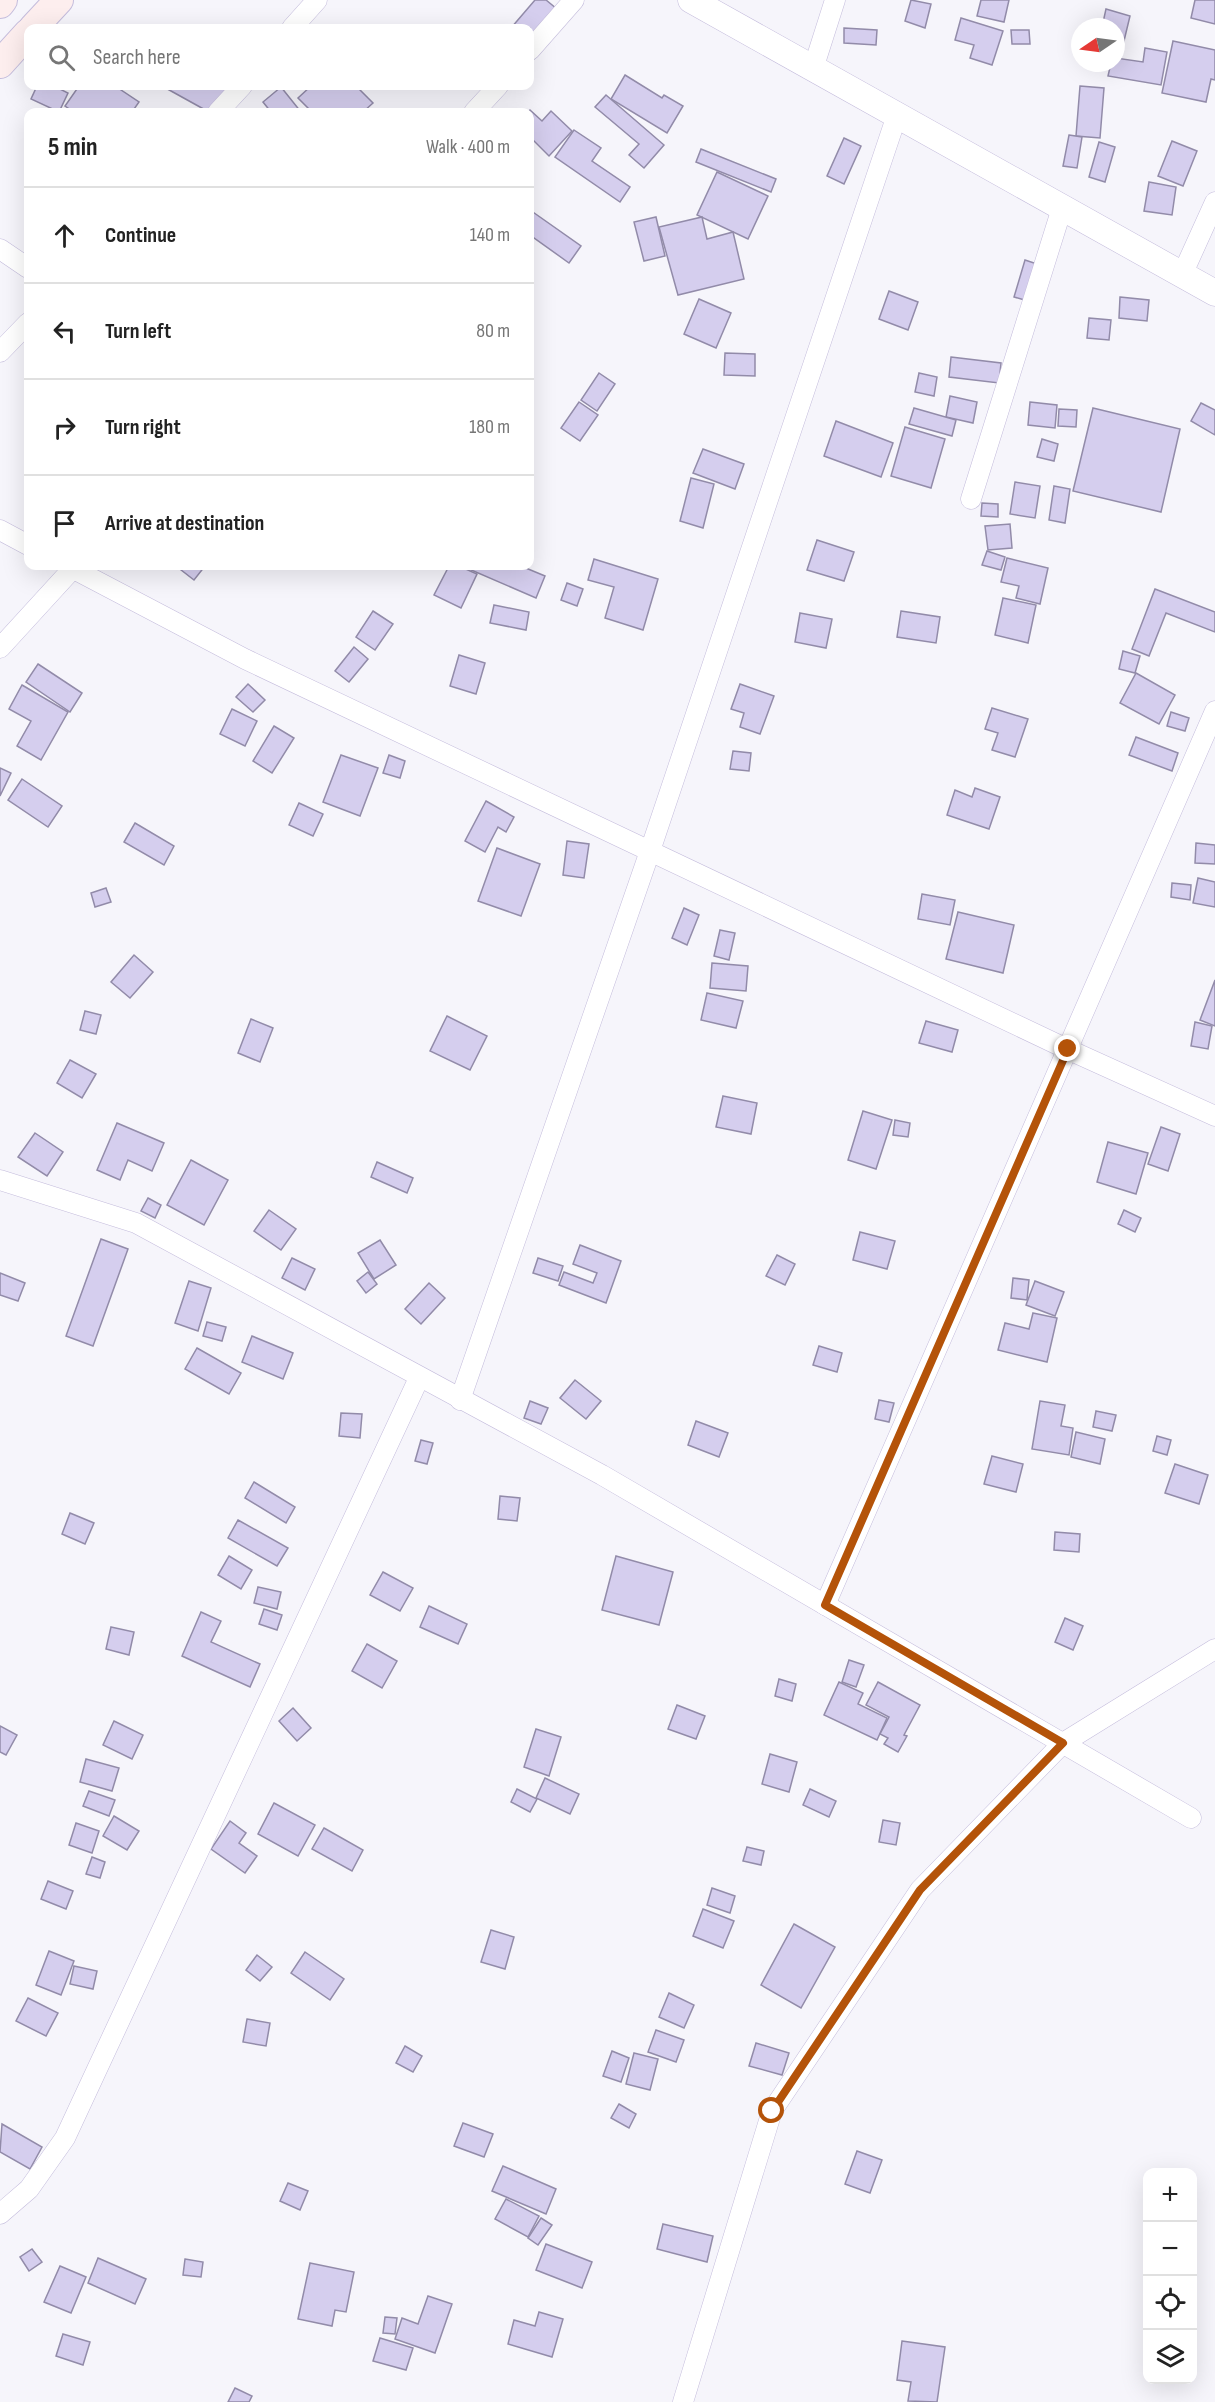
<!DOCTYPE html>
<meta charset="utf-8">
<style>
:root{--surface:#fff;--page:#f6f6f6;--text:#222;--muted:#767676;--line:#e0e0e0}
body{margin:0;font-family:"Sofia Sans Condensed",sans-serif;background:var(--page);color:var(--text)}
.controls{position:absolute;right:18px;bottom:18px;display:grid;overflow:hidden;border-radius:12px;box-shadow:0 6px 24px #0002}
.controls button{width:54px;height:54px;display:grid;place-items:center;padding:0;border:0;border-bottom:2px solid var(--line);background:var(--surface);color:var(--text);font:30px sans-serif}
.compass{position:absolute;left:1071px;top:18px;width:54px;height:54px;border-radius:50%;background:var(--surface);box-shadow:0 6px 24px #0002;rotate:257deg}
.stop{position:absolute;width:18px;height:18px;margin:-14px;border:4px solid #b45309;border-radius:50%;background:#fff}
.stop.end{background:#b45309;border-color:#fff;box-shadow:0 2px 6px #0008}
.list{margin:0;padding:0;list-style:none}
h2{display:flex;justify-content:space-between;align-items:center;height:78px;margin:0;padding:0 24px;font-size:26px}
h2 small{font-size:20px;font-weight:400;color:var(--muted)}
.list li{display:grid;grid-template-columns:39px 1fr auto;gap:18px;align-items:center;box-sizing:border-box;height:96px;padding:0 24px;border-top:2px solid var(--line)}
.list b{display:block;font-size:22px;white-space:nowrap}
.list em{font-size:20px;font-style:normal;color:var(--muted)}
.icon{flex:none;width:33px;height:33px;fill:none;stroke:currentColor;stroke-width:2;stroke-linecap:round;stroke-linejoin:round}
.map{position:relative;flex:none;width:1215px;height:2402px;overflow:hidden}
.search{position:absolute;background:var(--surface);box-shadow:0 6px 24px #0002;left:24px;top:24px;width:510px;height:66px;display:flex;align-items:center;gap:15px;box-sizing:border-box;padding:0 21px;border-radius:12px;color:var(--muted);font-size:22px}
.panel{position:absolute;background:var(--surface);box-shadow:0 6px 24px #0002;left:24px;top:108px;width:510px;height:462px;border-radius:12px}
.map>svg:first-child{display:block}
.building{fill:#d5ceee;stroke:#928ba9;stroke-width:1.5}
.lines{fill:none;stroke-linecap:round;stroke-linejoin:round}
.minor-casing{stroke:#c4bcdc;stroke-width:21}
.tertiary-casing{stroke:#c4bcdc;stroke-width:27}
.secondary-casing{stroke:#c4bcdc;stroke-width:30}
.minor{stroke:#fff;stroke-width:20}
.tertiary{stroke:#fff;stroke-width:26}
.secondary{stroke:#fdeeee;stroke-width:28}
.route{stroke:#b45309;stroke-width:8}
</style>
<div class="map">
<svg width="1215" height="2402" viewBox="0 0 1215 2402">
<rect width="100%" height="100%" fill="#f6f5fb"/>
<g class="building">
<path d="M535,0H546L557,9L530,41V28H511Z"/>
<path d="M911,0L931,4L925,28L905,21Z"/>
<path d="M981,0H1009L1004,22L977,16Z"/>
<path d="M1195,0H1215V24L1191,18Z"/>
<path d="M1106,9L1130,16L1123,45L1116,43V27H1102Z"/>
<path d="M961,18L1003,31L992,65L970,58L974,45L955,40Z"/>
<path d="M844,28L877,30L876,45L844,43Z"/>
<path d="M1011,30H1029L1030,44H1012Z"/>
<path d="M1173,41L1215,50V80L1211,79L1206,102L1162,93Z"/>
<path d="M1145,48L1167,52L1161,85L1108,76L1111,63H1116V58L1143,62Z"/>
<path d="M625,75L662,98L664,95L683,106L667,133L611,99Z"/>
<path d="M37,86H54L68,93L59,112L31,99Z"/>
<path d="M79,86H115L139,102L132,112H74L65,106Z"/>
<path d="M162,86H227L236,91L209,112Z"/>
<path d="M311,86H356L373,103L363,112H312L298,98Z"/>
<path d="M1080,86L1104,88L1100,138L1076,136Z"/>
<path d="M281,87L301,112H271L263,102Z"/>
<path d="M606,95L664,145L644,168L629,155L639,144L595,107Z"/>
<path d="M530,110L542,121L551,111L572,131L549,156L530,137V112H528Z"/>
<path d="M574,130L601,148L592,161L630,187L620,202L555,157Z"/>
<path d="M1069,135L1082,137L1077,168L1063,166Z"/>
<path d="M844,138L861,146L844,184L827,176Z"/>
<path d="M1172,141L1197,151L1183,186L1158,176Z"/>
<path d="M1099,142L1115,147L1105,182L1089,177Z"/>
<path d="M701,149L776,179L771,192L696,162Z"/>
<path d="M717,172L768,196L748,239L697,215Z"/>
<path d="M1149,182L1176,187L1172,215L1144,211Z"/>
<path d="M530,210L581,246L569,263L530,235Z"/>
<path d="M656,217L665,256L644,261L634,222Z"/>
<path d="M702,217L707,239L733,232L744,279L678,295L659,227Z"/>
<path d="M1025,260L1040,265L1028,301L1014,297Z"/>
<path d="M889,291L918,302L908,330L879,319Z"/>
<path d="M1120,297L1149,300L1147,321L1119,318Z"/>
<path d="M699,299L731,313L716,348L684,334Z"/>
<path d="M1089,318L1111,320L1109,340L1087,338Z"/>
<path d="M725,353L755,354V376L724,375Z"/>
<path d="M951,357L1001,363L999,383L949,377Z"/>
<path d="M599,373L615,384L597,411L581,400Z"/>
<path d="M919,373L937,377L934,396L915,392Z"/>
<path d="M950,396L977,402L973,423L946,417Z"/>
<path d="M579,402L598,415L580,441L561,428Z"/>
<path d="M1030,402L1057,405L1055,428L1028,425Z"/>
<path d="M1201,403L1215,410V435L1191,421Z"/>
<path d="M914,408L956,420L952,436L909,424Z"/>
<path d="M1093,408L1180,429L1161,512L1073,491Z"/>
<path d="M1059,409L1077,410L1076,427L1058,426Z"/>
<path d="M836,421L893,443L881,477L824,456Z"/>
<path d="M905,427L945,439L931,488L891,476Z"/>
<path d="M1042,439L1058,444L1054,461L1037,457Z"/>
<path d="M703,449L744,464L735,489L693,473Z"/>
<path d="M691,478L714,484L703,528L680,521Z"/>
<path d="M1015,482L1040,486L1035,518L1010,514Z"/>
<path d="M1054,486L1070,489L1065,523L1049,520Z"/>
<path d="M982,503L998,504V517L981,516Z"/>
<path d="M1010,524L1012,548L988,550L985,526Z"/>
<path d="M817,540L854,552L844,581L807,570Z"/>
<path d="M987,551L1005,557L1001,570L982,565Z"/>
<path d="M1007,558L1048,568L1040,604L1016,598L1019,586L1001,582Z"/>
<path d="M594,559L658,579L643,630L605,618L614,587L588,580Z"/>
<path d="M176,566H205L194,580Z"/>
<path d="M449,566H459L477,574L461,608L434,595Z"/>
<path d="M462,566H521L545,576L536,598Z"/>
<path d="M567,583L583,589L577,606L561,600Z"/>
<path d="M1155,589L1215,612V632L1166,613L1149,656L1132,649Z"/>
<path d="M1003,598L1036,605L1028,643L995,635Z"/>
<path d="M494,605L529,612L526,630L490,623Z"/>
<path d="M373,611L393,624L375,650L356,637Z"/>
<path d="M901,611L940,617L936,643L897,637Z"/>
<path d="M800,613L832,619L826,648L795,642Z"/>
<path d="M354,647L368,659L349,682L335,671Z"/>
<path d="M1123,651L1140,656L1135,673L1119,669Z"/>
<path d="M459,655L485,663L476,694L450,686Z"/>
<path d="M38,664L82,693L70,712L26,682Z"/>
<path d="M1136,673L1175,695L1159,724L1120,703Z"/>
<path d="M248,684L265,700L253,712L236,697Z"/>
<path d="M740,684L774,696L760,734L740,727L744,713L731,709Z"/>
<path d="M22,685L68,712L41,760L17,746L31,721L9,709Z"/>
<path d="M992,708L1028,719L1015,757L992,750L998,733L985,729Z"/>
<path d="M232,709L257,721L245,746L220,734Z"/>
<path d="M1171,712L1189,718L1185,731L1167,726Z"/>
<path d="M274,726L294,738L272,773L253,761Z"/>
<path d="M1136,737L1178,753L1172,771L1129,755Z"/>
<path d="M733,751L751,753L749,771L730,769Z"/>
<path d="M341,755L378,768L360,816L323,802Z"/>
<path d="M389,755L405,761L400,778L383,773Z"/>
<path d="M0,768L11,773L0,796Z"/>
<path d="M22,779L62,806L48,827L8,800Z"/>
<path d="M975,788L1000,797L989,829L947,815L955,790L972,797Z"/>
<path d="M486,801L514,817L506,832L498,827L485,852L465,841Z"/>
<path d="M299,803L323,814L313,836L289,825Z"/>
<path d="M135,823L174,846L164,865L124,842Z"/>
<path d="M567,841L589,844L584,878L563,875Z"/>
<path d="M1196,843L1215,845V864L1195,863Z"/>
<path d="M497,848L540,864L521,916L478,901Z"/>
<path d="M1198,878L1215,882V907L1193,903Z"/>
<path d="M1172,883L1191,885L1190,900L1171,897Z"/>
<path d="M106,888L111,902L95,907L91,893Z"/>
<path d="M922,894L955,900L950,925L918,919Z"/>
<path d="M684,908L699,915L687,945L672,938Z"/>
<path d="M958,912L1014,925L1003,973L946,959Z"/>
<path d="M720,930L735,933L729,960L714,956Z"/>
<path d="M134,955L153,972L130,998L111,982Z"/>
<path d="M712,963L748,966L746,991L710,988Z"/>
<path d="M1215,980V1026L1200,1020Z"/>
<path d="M707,993L743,1001L736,1028L701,1020Z"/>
<path d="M85,1011L101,1015L96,1034L80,1030Z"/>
<path d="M447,1016L487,1036L470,1070L430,1051Z"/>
<path d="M251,1019L273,1028L260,1062L238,1053Z"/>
<path d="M926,1021L958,1030L952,1052L919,1043Z"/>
<path d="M1195,1022L1212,1026L1208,1049L1191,1046Z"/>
<path d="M70,1060L96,1074L82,1098L57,1083Z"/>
<path d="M723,1096L757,1103L751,1134L716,1127Z"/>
<path d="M863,1111L892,1120L876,1169L848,1160Z"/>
<path d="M895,1120L910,1123L908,1137L893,1135Z"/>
<path d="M117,1123L164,1143L152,1171L128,1160L120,1180L97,1170Z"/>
<path d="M1161,1127L1180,1134L1168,1171L1148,1164Z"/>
<path d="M35,1133L63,1152L47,1176L18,1157Z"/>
<path d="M1108,1142L1148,1153L1136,1194L1097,1182Z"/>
<path d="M191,1160L228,1180L204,1225L167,1205Z"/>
<path d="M377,1162L413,1178L407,1193L371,1177Z"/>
<path d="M148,1198L161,1205L155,1218L141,1211Z"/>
<path d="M269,1210L296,1229L281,1250L254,1231Z"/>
<path d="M1124,1210L1141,1218L1135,1232L1118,1224Z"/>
<path d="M860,1232L895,1241L887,1269L853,1260Z"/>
<path d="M101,1239L128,1249L93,1346L66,1336Z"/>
<path d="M380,1240L396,1265L374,1279L358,1253Z"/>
<path d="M580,1245L621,1261L606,1303L559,1285L564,1272L593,1283L597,1273L573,1264Z"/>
<path d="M777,1255L795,1264L785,1285L766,1276Z"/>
<path d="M292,1258L315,1269L305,1290L282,1278Z"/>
<path d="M538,1258L563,1266L558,1281L533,1273Z"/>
<path d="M368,1272L377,1284L366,1293L357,1281Z"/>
<path d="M0,1273L25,1283L18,1301L0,1295Z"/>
<path d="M1013,1278L1029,1280L1027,1300L1011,1298Z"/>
<path d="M189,1281L211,1288L198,1331L175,1323Z"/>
<path d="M1035,1281L1064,1292L1055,1316L1026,1305Z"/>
<path d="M429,1283L445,1298L421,1324L405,1309Z"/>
<path d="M1033,1313L1057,1318L1047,1362L998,1350L1005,1323L1029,1329Z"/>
<path d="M207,1322L226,1327L222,1341L203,1336Z"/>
<path d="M252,1336L293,1353L283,1379L242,1362Z"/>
<path d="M819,1346L842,1353L837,1372L813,1365Z"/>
<path d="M197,1348L241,1373L229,1394L185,1369Z"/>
<path d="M575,1380L601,1401L586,1419L560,1398Z"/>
<path d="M879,1400L894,1403L889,1422L875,1419Z"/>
<path d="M530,1401L548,1408L541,1424L524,1418Z"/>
<path d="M1040,1401L1065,1405L1061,1426L1073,1428L1069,1455L1032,1449Z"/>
<path d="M1096,1411L1116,1415L1112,1431L1093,1427Z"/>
<path d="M341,1413L362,1414L360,1438L339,1436Z"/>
<path d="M696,1421L728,1433L719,1457L688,1445Z"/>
<path d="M1076,1432L1105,1439L1100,1464L1071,1457Z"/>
<path d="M1157,1436L1171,1440L1167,1455L1153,1451Z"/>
<path d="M421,1440L433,1443L427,1464L415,1461Z"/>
<path d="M992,1456L1023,1464L1016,1492L984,1484Z"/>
<path d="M1175,1464L1208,1475L1199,1504L1165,1493Z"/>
<path d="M254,1482L295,1507L286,1523L245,1498Z"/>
<path d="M500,1496L520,1498L517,1521L498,1519Z"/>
<path d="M70,1513L94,1523L85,1544L62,1534Z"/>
<path d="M238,1520L288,1548L277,1566L228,1538Z"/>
<path d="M1055,1532L1080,1534L1079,1552L1054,1550Z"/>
<path d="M229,1556L252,1570L241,1589L218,1575Z"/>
<path d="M616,1556L673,1572L659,1625L602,1610Z"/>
<path d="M383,1572L413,1588L400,1611L370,1595Z"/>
<path d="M258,1587L281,1592L277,1609L254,1603Z"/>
<path d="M429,1606L467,1624L458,1644L420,1627Z"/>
<path d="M264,1609L282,1615L277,1630L259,1624Z"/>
<path d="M201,1612L221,1621L211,1642L260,1664L250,1687L182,1656Z"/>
<path d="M1065,1618L1083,1626L1073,1650L1055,1642Z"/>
<path d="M111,1627L134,1632L129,1655L106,1649Z"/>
<path d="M367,1644L397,1661L382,1688L352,1671Z"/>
<path d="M849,1660L864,1665L856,1687L842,1682Z"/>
<path d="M779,1679L796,1684L792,1701L775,1696Z"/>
<path d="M839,1682L863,1693L858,1704L887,1718L877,1740L824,1715Z"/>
<path d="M878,1682L920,1705L904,1735L907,1736L898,1752L884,1744L888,1738L880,1734L889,1717L866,1705Z"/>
<path d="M677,1705L705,1716L696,1739L668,1729Z"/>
<path d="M293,1708L311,1728L297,1741L279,1721Z"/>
<path d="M114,1721L143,1735L132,1759L103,1745Z"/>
<path d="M0,1726L17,1735L6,1755L0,1752Z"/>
<path d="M536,1729L561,1737L549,1776L524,1767Z"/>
<path d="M770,1754L797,1762L789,1792L762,1784Z"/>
<path d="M86,1759L119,1768L112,1791L80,1782Z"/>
<path d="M545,1778L579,1794L570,1814L536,1798Z"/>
<path d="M517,1789L537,1799L530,1812L511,1802Z"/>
<path d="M810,1789L836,1801L829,1817L803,1805Z"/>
<path d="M89,1791L115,1800L109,1816L83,1806Z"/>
<path d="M274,1803L315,1825L298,1856L258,1834Z"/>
<path d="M114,1816L139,1831L127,1850L103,1836Z"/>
<path d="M883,1820L900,1823L896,1845L879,1842Z"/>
<path d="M230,1821L246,1833L239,1843L257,1856L245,1873L211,1849Z"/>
<path d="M76,1823L99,1831L92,1853L69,1845Z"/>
<path d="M324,1828L363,1850L352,1871L312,1849Z"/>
<path d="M747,1847L764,1851L761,1865L743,1861Z"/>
<path d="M92,1857L105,1862L100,1878L86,1874Z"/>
<path d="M48,1881L73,1891L66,1909L41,1899Z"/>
<path d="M712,1888L735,1896L730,1913L707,1905Z"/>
<path d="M703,1909L734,1921L723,1948L693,1936Z"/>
<path d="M794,1924L835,1947L801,2008L761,1985Z"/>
<path d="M491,1930L514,1937L505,1969L481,1962Z"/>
<path d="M49,1951L74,1961L61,1995L36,1985Z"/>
<path d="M305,1952L344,1979L330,2000L291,1973Z"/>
<path d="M257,1955L272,1967L260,1981L246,1970Z"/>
<path d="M74,1966L97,1971L93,1989L70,1984Z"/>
<path d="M669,1993L694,2005L684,2028L659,2017Z"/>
<path d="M28,1998L58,2013L46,2036L16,2021Z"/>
<path d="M247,2019L270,2023L266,2046L243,2042Z"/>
<path d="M656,2030L684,2040L676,2062L648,2052Z"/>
<path d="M756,2043L789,2053L782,2075L749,2066Z"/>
<path d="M405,2046L422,2056L413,2072L396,2063Z"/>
<path d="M612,2051L629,2058L621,2082L603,2076Z"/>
<path d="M634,2053L658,2059L650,2090L626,2084Z"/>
<path d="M619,2104L636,2114L629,2128L611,2118Z"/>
<path d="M463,2123L493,2134L484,2157L454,2146Z"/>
<path d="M2,2124L42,2147L30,2169L0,2152Z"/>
<path d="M857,2151L882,2160L870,2193L845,2184Z"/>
<path d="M503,2166L556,2189L546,2214L492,2191Z"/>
<path d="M288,2183L308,2191L300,2210L280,2201Z"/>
<path d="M506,2199L539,2216L528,2237L495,2219Z"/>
<path d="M541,2218L552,2225L538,2245L528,2238Z"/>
<path d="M663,2224L713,2236L707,2262L657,2249Z"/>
<path d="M546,2244L592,2262L582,2288L536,2270Z"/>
<path d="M32,2249L42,2262L29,2271L20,2257Z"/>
<path d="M98,2258L146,2279L135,2304L88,2283Z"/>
<path d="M185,2259L203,2262L201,2277L183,2275Z"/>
<path d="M310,2263L354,2272L346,2312L335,2310L332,2326L298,2319Z"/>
<path d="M60,2266L86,2277L71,2313L44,2302Z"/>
<path d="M428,2296L452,2304L435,2353L395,2339L402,2318L418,2324Z"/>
<path d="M539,2312L563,2319L552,2357L508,2344L514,2320L535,2326Z"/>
<path d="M385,2317L397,2318L395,2334L383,2333Z"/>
<path d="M63,2334L90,2342L83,2365L56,2356Z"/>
<path d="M380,2338L413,2348L406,2370L373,2361Z"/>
<path d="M902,2341L945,2347L937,2402L908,2401L911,2382L897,2380Z"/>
<path d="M235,2388L252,2396L249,2402H228Z"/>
</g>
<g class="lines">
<g class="minor-casing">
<g id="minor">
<path d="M292,28L317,0"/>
<path d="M530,50L574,0"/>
<path d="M813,69L835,0"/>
<path d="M218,112L242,86"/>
<path d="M474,112L498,86"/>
<path d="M0,249L28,268"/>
<path d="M1182,275L1215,202"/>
<path d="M0,352L28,323"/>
<path d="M971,499L1062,208"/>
<path d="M0,530L28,545"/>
<path d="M68,566L245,659L1067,1049L1215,1116"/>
<path d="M0,648L75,566"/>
<path d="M0,1180L136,1223L602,1475L1191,1818"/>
<path d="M460,1400L650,851L897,115"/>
<path d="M825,1605L1215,711"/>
<path d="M0,2214L29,2189L65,2138L419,1378"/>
<path d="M683,2402L772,2111L920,1890L1063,1743L1215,1649"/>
</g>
</g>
<g class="tertiary-casing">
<path id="tertiary" d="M691,0L1215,293"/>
</g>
<g class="secondary-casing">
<g id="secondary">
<path d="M0,4L3,0"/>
<path d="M33,28L59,0"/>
<path d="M0,64L28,33"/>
</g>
</g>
<use href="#minor" class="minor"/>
<use href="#tertiary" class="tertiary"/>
<use href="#secondary" class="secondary"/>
</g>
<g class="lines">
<path class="route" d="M772,2111L920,1890L1063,1743L825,1605L1068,1049"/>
</g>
</svg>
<div class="controls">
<button>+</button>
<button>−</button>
<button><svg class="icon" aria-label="locate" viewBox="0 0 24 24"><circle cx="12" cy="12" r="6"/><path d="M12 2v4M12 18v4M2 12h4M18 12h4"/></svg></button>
<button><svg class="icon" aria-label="layers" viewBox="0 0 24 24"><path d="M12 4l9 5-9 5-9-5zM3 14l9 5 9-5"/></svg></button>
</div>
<svg class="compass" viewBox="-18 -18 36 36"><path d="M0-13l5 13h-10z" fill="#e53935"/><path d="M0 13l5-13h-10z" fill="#767676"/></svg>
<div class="stop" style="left:772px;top:2111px"></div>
<div class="stop end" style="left:1068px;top:1049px"></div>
<div class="search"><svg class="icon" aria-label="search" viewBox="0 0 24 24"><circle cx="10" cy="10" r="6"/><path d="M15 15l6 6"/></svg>Search here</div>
<section class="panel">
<h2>5 min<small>Walk · 400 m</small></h2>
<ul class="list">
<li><svg class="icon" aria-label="ahead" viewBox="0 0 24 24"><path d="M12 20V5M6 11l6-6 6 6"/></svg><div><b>Continue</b></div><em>140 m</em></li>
<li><svg class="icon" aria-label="left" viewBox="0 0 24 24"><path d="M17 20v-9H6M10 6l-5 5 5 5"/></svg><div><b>Turn left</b></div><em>80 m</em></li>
<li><svg class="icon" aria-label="right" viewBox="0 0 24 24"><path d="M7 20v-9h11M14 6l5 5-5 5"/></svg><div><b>Turn right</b></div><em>180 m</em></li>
<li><svg class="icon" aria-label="arrive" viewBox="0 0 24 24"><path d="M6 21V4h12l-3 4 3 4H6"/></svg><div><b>Arrive at destination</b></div></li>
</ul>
</section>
</div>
